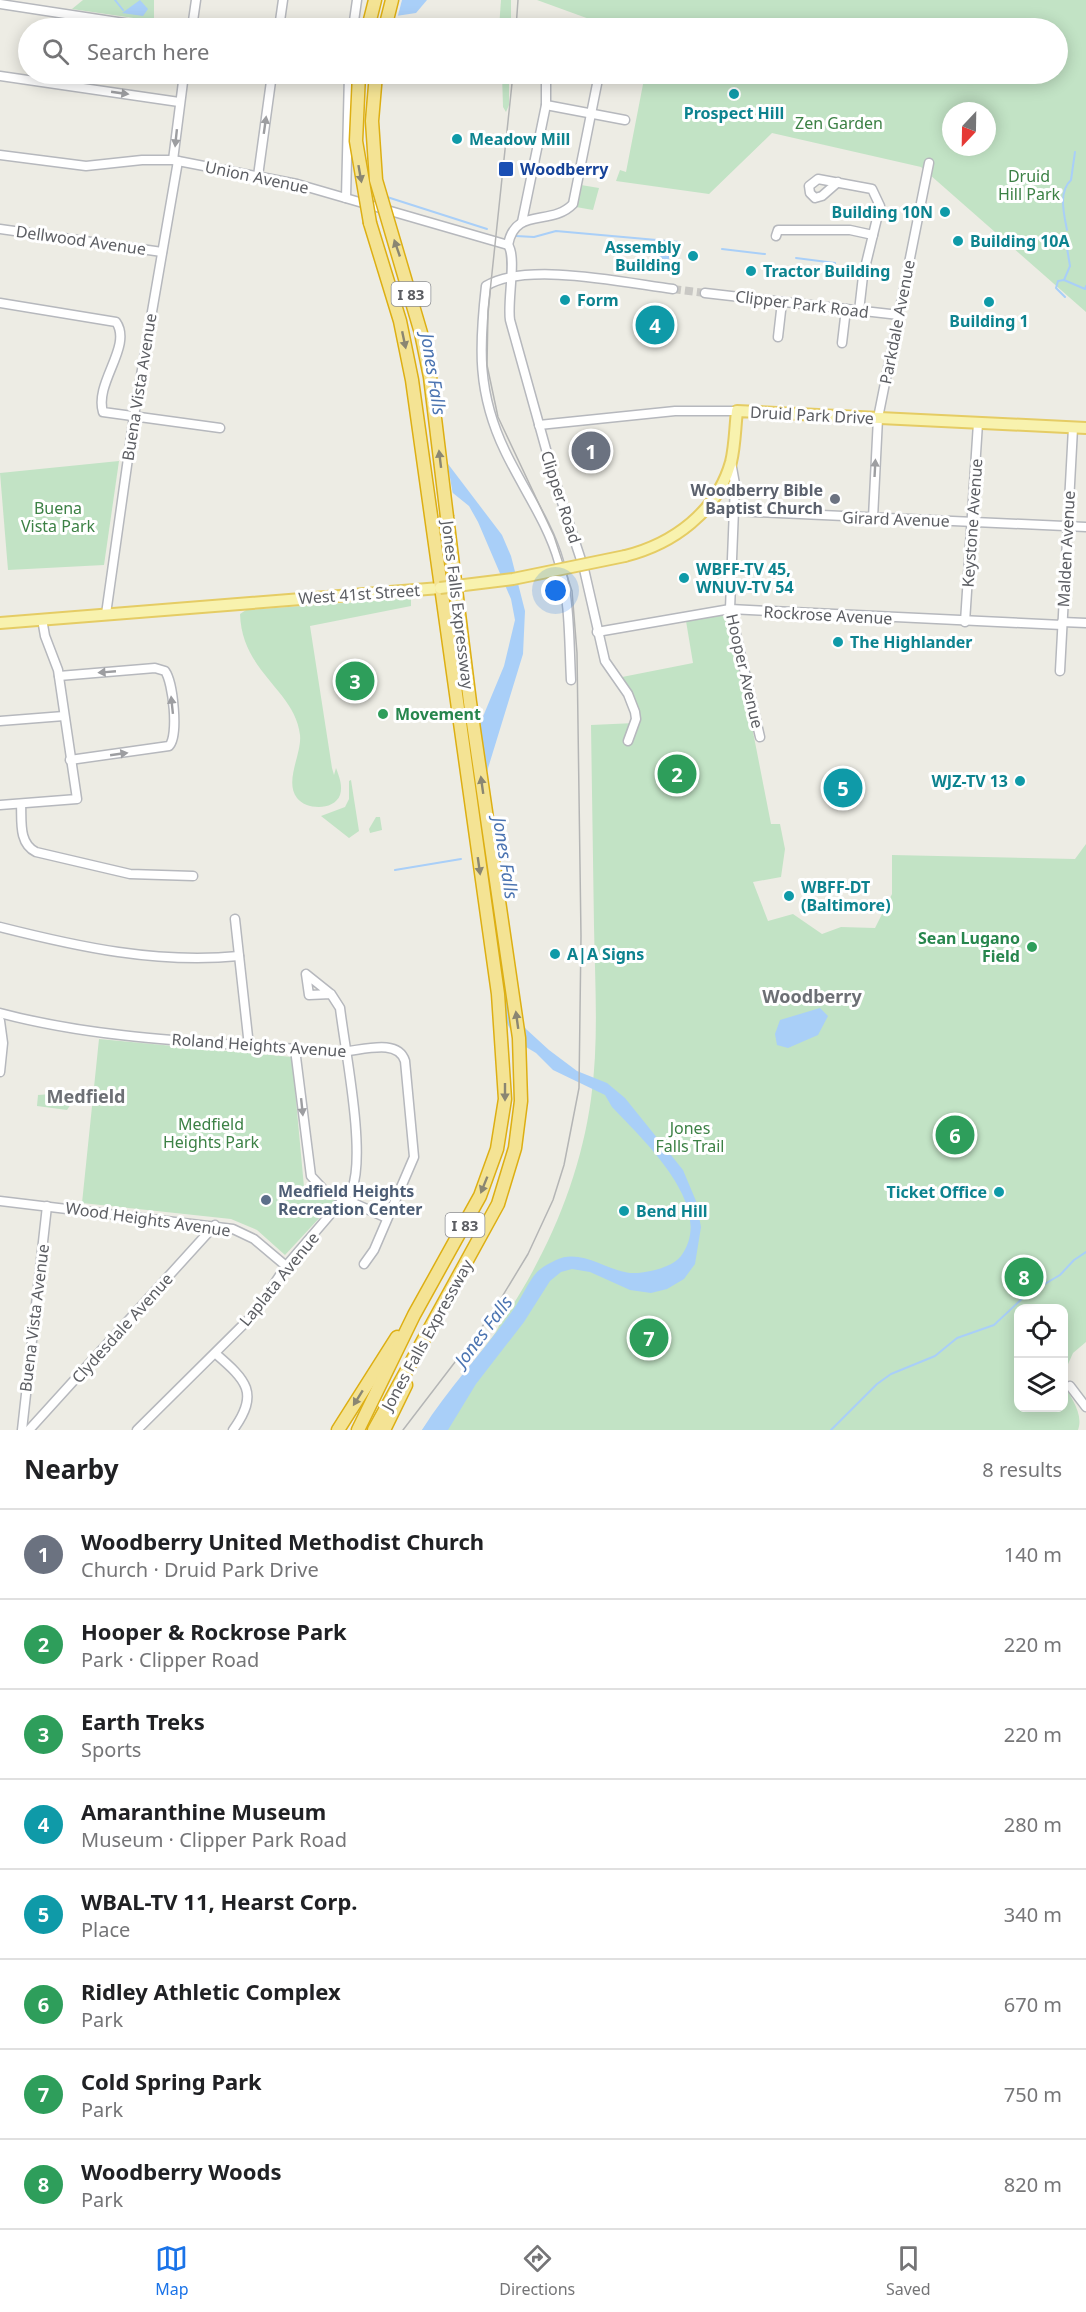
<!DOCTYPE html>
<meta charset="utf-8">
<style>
:root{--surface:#fff;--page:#f2f2f2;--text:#202124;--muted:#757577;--line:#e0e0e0;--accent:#1a73e8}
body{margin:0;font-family:"Noto Sans",sans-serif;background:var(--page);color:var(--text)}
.controls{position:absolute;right:18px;bottom:18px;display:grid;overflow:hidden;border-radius:12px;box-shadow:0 3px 15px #0003}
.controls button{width:54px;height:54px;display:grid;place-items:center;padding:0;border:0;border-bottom:2px solid var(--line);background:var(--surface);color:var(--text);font:30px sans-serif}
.compass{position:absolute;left:942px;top:102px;width:54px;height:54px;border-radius:50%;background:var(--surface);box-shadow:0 3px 15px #0003;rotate:202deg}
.you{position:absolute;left:556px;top:591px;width:21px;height:21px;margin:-15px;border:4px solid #fff;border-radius:50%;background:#1a73e8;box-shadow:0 0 0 9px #1a73e833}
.badge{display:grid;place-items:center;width:39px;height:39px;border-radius:50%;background:var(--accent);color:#fff;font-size:20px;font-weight:700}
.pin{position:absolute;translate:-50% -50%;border:3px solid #fff;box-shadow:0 2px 6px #0006}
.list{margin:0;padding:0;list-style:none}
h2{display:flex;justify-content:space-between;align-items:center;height:78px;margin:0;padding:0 24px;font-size:26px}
h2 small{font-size:20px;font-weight:400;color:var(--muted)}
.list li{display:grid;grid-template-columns:39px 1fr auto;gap:18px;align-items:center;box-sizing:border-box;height:90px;padding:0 24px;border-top:2px solid var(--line)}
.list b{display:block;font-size:22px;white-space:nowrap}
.list p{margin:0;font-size:20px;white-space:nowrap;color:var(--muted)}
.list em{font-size:20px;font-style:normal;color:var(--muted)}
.icon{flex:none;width:33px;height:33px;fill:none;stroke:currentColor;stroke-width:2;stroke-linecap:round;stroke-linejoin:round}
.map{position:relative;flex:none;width:1086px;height:1430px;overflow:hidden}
.search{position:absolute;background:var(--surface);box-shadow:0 3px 15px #0003;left:18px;right:18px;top:18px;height:66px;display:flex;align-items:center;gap:15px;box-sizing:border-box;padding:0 21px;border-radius:33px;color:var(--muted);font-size:22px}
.sheet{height:798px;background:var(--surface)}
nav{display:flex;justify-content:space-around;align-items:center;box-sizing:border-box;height:84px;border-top:2px solid var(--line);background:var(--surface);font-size:16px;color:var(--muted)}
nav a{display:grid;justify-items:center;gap:3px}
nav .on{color:var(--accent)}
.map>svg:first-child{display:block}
.green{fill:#c2e3c5;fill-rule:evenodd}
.water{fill:#a9cff8}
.pier{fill:#edece4}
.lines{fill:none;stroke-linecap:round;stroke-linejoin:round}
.stream{stroke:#a9cff8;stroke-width:2}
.minor-tunnel{stroke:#c9c8c4;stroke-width:8;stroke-dasharray:8 4;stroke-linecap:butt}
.minor-casing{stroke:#b6b8bd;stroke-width:11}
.major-casing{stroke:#e5cc64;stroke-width:14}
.highway-casing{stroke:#ddaf13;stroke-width:15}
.minor{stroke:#fff;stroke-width:8}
.major{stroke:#f8f2ae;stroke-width:10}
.highway{stroke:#f4e394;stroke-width:12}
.tram{stroke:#b4b5b5;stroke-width:1.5}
.major-bridge-casing{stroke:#e5cc64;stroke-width:14;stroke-linecap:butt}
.highway-bridge-casing{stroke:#ddaf13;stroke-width:15;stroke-linecap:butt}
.major-bridge{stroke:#f8f2ae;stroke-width:10}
.highway-bridge{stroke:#f4e394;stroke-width:12}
.oneway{fill:#9d9ea1}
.oneway2{fill:#8a8672}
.culture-dot{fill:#0f9aa8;stroke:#fff;stroke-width:2}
.transit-dot{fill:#1a4fb4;stroke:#fff;stroke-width:2}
.worship-dot{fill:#6b7280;stroke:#fff;stroke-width:2}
.leisure-dot{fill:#2e9e5b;stroke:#fff;stroke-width:2}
.service-dot{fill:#5c6f8a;stroke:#fff;stroke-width:2}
.labels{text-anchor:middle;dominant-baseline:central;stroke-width:6;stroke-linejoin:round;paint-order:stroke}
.shield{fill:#fff;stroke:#8d8e92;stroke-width:1.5}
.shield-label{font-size:15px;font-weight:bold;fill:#5c5e63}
.culture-label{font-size:16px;font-weight:bold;fill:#0d838f;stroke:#fff;text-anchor:start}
.park-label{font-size:16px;fill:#3c8145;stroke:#fff}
.transit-label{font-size:16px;font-weight:bold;fill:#164399;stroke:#fff;text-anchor:start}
.street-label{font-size:16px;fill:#5c5e63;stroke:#fff}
.worship-label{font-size:16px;font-weight:bold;fill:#5b616d;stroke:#fff;text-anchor:end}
.leisure-label{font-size:16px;font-weight:bold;fill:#27864d;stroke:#fff;text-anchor:start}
.service-label{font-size:16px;font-weight:bold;fill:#4e5e75;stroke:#fff;text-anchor:start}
.water-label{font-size:18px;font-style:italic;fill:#4b74b1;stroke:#fff}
.neighbourhood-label{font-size:18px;font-weight:bold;fill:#6d7075;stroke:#fff}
</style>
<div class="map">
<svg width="1086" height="1430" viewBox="0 0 1086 1430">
<rect width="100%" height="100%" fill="#edece4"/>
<g class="green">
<path d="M83,0H154V21L72,9Z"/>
<path d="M501,0H511V28H499Z"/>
<path d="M537,0H1086V312L921,167L772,133L709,194L616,181L620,170L626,172L645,74H1058V28H634L592,20ZM951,111H987V147H951Z"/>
<path d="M502,74H509V105L506,112L503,107Z"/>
<path d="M581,185L599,188L593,210L576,207Z"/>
<path d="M119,461L104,565L8,570L0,473Z"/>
<path d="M411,598V606L310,626L332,768L334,775L336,768C339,776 343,786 340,795C334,811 306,810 297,798C284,781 302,754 300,735C295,690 242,673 240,614L246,610Z"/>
<path d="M717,614L727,618L738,655L771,824H780L785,849L781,877L753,882L768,921L793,914L822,934L841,927L875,928L892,894V855L1075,859L1086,844V1342L1073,1353L1064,1373V1308H1018V1408H1064V1383C1070,1398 1084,1413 1078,1430H422L496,1332L508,1307L512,1306C552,1244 581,1172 591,1099C599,1042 595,983 594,926C593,859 592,792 591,725L635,723L636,720L617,678L693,663L686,621Z"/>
<path d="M351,780L359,831L349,838L321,816L345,807L349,799V781Z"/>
<path d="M376,817H380L382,830L370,833L369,829Z"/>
<path d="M99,1039L292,1057L304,1187L336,1200L285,1255L257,1230L231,1219L82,1203Z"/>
<path d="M65,1093L73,1101L67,1110L37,1106L38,1095Z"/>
</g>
<g class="water">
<path d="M140,0L148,9L143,16L122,13Z"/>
<path d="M392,0H427L416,13L396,16Z"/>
<path d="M362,74H379L375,156L378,187L418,310L430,394L445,460L502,535L511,556L525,611L523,654L485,778L490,839L506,923L516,1012L526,1029L549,1050L577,1071L607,1083L625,1098L683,1170L696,1201L701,1227L695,1264L684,1279L667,1289L651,1293L630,1290L590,1272L572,1269L561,1272L550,1281L524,1322L476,1384L448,1430H422C448,1388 484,1351 513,1310C522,1298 527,1283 537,1272C542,1267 550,1263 556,1260C580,1248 606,1270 630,1273C644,1274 672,1268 681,1256C717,1207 643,1140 612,1107L605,1095L553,1070L536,1053L516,1041L507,1023L489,936L485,880L481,855L473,834L465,775L472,743L504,666L515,620L511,599L478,522L469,506L438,481L422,455L415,428L398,300L368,197L362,169L358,136Z"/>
<path d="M660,247L664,248L663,255L669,256L670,270L657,271Z"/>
<path d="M820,1008L828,1016L818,1035L788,1048L777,1045L775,1034L780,1020Z"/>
</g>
<g class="pier">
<path d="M385,0H402L397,19L392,28H368L377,4Z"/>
<path d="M359,74H382L378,128L381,187L421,309L453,495L436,484L426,469L414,439L408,382L359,169Z"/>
</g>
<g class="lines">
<g class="stream">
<path d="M115,0L123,10"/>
<path d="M387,197L487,229"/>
<path d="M1067,230C1064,214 1058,192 1071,180L1075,152"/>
<path d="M516,236L534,237L556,231L679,242"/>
<path d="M722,249L765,254"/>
<path d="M796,258L835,263"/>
<path d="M1064,280L1070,266L1067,248"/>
<path d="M1065,297L1056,288L1058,281L1064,280L1085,289L1086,286"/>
<path d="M395,870L461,859"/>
<path d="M831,1430L877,1384L891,1374L935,1356L957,1338L994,1325L1026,1295L1060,1275L1074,1260L1086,1252"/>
</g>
<path class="minor-tunnel" d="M673,289L705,293"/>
<g class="minor-casing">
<g id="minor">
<path d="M0,4L157,28"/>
<path d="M192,28L196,0"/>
<path d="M279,28L283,0"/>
<path d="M353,28L357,0"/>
<path d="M608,28L609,27"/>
<path d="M0,76L179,102"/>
<path d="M546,105L625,120"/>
<path d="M0,155L86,166L142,160H173L297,184L508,245C517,257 507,301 510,320L554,478L584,569L605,661L628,694L635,712L636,719L628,741"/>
<path d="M173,160L184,74"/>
<path d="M258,176L272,74"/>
<path d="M838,182L822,196L815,198L810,193L809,186L818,179L872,189L880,206L863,276L859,311"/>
<path d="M346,198L349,74"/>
<path d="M522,222L546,105V74"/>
<path d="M0,229L162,252"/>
<path d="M776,236L778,230H850L873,235"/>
<path d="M508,245C515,206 551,227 573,204L599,74"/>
<path d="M705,293L899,315"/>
<path d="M0,303L116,322C133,346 94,383 103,412L220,428"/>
<path d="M778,337L782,302"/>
<path d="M842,343L846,309"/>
<path d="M539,425L675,411H737"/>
<path d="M731,462L735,484L730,609L760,737"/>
<path d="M707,507L733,511L1086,527"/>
<path d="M873,518L878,418L929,163"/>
<path d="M106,614L134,416L178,161"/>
<path d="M965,622L978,423"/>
<path d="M1062,622L1086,623"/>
<path d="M597,632L730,609L1062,625"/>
<path d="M1060,671L1073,428"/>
<path d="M59,676L155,668L165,671C173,682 179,736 169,746L70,760"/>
<path d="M571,680C569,641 570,599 559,562C548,523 522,487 505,451C477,393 479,347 486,286C526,261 626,283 673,289"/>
<path d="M0,721L64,716"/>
<path d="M21,804C22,820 18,843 36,852L130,874L193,876"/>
<path d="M0,805L77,799L58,670L45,636L42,619"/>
<path d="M235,919L249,1046"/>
<path d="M0,927C79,947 157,964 239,956"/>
<path d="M0,1013C109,1042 224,1042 335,1052C356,1053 397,1036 405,1061L414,1157L374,1250L364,1264"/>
<path d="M0,1021L3,1043L0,1072"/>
<path d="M295,1049L311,1176L324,1190L387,1218"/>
<path d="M0,1201L233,1229L254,1239L286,1266"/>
<path d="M216,1354C246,1380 260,1393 233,1430"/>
<path d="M1070,1386L1086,1407"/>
<path d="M22,1430L47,1206"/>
<path d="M29,1430L215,1225"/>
<path d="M137,1430L255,1313L286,1266L352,1189C366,1153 345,1050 340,1008L331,994L306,974L309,995L331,994"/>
</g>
</g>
<g class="major-casing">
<g id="major">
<path d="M625,556C673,544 717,512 731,462C735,446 735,428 737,411L1086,428"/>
<path d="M0,623L440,588"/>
</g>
</g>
<g class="highway-casing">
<g id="highway">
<path d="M368,28L375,0"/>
<path d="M385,28L392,0"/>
<path d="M338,1430L397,1337"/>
<path d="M358,1430L414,1315L480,1196L497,1149L505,1099L498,994L412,380L400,321L370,223"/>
<path d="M374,1430L498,1204L515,1148L521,1101L519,1038L470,702L447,517"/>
<path d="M384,1430L406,1385"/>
</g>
</g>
<use href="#minor" class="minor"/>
<use href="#major" class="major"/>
<use href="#highway" class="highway"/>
<g class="tram">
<path d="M516,28L518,0"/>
<path d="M403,1430L491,1315L528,1254L553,1200L564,1165L579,1088L581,936L577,653L572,591L554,536L498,417L487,365L488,311L513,74"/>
</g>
<g class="major-bridge-casing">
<path id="major-bridge" d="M440,588L513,579L625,556"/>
</g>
<g class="highway-bridge-casing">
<g id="highway-bridge">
<path d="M359,74L356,141L370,223"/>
<path d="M376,74L372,121L376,180L421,333L430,377L447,517"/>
</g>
</g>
<use href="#major-bridge" class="major-bridge"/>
<use href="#highway-bridge" class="highway-bridge"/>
</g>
<defs><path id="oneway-solid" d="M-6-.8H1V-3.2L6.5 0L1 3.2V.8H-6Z" transform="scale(1.5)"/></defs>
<g class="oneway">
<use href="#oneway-solid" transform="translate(120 93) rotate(8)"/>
<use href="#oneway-solid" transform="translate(265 125) rotate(-82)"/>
<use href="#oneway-solid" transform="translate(176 138) rotate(96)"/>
<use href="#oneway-solid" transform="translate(875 468) rotate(-87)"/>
<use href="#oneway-solid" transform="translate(107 672) rotate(175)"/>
<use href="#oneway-solid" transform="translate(172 705) rotate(-96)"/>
<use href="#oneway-solid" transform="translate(119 754) rotate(-8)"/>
<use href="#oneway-solid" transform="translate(302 1107) rotate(84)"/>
</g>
<g class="oneway2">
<use href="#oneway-solid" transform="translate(360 174) rotate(80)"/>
<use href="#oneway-solid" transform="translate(397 248) rotate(-109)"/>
<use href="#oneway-solid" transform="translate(404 340) rotate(78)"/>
<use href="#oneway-solid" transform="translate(440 459) rotate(-97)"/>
<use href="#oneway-solid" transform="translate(482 785) rotate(-98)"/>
<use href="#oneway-solid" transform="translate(479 866) rotate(82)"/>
<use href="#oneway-solid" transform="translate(517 1020) rotate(-98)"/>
<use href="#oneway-solid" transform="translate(505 1092) rotate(90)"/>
<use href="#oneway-solid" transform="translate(484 1185) rotate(112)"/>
<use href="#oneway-solid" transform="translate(358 1398) rotate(122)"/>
</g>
<g class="culture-dot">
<circle cx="734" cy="94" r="6"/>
<circle cx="457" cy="139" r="6"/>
<circle cx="945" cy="212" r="6"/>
<circle cx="958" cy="241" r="6"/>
<circle cx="693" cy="256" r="6"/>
<circle cx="751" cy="271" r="6"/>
<circle cx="565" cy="300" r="6"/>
<circle cx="989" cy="302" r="6"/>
<circle cx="684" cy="578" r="6"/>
<circle cx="838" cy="642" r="6"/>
<circle cx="1020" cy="781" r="6"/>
<circle cx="789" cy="896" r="6"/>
<circle cx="555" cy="954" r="6"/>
<circle cx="999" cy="1192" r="6"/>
<circle cx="624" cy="1211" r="6"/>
</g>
<rect class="transit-dot" x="498" y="161" width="16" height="16" rx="3"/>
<circle class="worship-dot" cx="835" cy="499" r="6"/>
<g class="leisure-dot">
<circle cx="383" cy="714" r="6"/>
<circle cx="1032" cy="947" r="6"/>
</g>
<circle class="service-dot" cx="266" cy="1200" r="6"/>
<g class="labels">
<g class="shield">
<rect x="391.5" y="282" width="39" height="24" rx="4.5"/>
<rect x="445.5" y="1213" width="39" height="24" rx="4.5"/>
</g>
<g class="shield-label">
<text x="411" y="294">I 83</text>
<text x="465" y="1225">I 83</text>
</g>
<g class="culture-label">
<text x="734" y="113" text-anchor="middle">Prospect Hill</text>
<text x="469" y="139">Meadow Mill</text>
<text x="933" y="212" text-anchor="end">Building 10N</text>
<text x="970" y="241">Building 10A</text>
<text x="681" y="247" text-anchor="end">Assembly<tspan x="681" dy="18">Building</tspan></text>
<text x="763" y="271">Tractor Building</text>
<text x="577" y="300">Form</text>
<text x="989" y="321" text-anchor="middle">Building 1</text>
<text x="696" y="569">WBFF-TV 45,<tspan x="696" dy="18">WNUV-TV 54</tspan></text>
<text x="850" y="642">The Highlander</text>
<text x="1008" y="781" text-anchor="end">WJZ-TV 13</text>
<text x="801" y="887">WBFF-DT<tspan x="801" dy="18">(Baltimore)</tspan></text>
<text x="567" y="954">A|A Signs</text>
<text x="987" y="1192" text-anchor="end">Ticket Office</text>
<text x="636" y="1211">Bend Hill</text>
</g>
<g class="park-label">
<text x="839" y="123">Zen Garden</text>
<text x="1029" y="176">Druid<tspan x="1029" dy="18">Hill Park</tspan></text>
<text x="58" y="508">Buena<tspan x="58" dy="18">Vista Park</tspan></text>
<text x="211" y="1124">Medfield<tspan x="211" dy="18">Heights Park</tspan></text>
<text x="690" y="1128">Jones<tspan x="690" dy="18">Falls Trail</tspan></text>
</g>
<g class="transit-label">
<text x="520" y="169">Woodberry</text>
</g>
<g class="street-label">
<text transform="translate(257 177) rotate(12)">Union Avenue</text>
<text transform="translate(81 240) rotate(8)">Dellwood Avenue</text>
<text transform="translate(802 304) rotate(7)">Clipper Park Road</text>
<text transform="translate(897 322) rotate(-79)">Parkdale Avenue</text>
<text transform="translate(139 387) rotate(-81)">Buena Vista Avenue</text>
<text transform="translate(812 415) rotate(3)">Druid Park Drive</text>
<text transform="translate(561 497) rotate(72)">Clipper Road</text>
<text transform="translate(896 519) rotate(2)">Girard Avenue</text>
<text transform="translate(972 523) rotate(-86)">Keystone Avenue</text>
<text transform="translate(1066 549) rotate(-87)">Malden Avenue</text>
<text transform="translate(359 594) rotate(-4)">West 41st Street</text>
<text transform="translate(458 605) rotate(83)">Jones Falls Expressway</text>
<text transform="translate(828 615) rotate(3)">Rockrose Avenue</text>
<text transform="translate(745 671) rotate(77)">Hooper Avenue</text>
<text transform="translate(259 1045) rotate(4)">Roland Heights Avenue</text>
<text transform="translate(148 1219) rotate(8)">Wood Heights Avenue</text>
<text transform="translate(279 1279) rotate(-51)">Laplata Avenue</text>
<text transform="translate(34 1318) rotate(-83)">Buena Vista Avenue</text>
<text transform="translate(122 1328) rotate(-48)">Clydesdale Avenue</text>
<text transform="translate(427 1335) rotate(-61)">Jones Falls Expressway</text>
</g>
<g class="worship-label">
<text x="823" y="490">Woodberry Bible<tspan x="823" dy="18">Baptist Church</tspan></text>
</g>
<g class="leisure-label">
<text x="395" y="714">Movement</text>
<text x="1020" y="938" text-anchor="end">Sean Lugano<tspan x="1020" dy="18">Field</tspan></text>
</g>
<g class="service-label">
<text x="278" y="1191">Medfield Heights<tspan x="278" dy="18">Recreation Center</tspan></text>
</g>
<g class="water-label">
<text transform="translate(434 374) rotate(81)">Jones Falls</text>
<text transform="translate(506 858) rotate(81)">Jones Falls</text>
<text transform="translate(483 1331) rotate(-53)">Jones Falls</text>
</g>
<g class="neighbourhood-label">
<text x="812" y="996">Woodberry</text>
<text x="86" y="1096">Medfield</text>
</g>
</g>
</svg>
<div class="controls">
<button><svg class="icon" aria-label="locate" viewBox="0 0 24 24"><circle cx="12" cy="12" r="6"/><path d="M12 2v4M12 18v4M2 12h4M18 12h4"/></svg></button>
<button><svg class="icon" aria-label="layers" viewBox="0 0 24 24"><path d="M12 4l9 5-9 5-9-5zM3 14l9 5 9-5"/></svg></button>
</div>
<svg class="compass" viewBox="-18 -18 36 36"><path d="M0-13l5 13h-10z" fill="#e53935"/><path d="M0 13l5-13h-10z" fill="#757577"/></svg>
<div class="you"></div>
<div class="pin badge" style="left:591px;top:451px;background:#6b7280">1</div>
<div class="pin badge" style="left:677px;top:774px;background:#2e9e5b">2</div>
<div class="pin badge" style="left:355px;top:681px;background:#2e9e5b">3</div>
<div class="pin badge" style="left:655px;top:325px;background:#0f9aa8">4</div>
<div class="pin badge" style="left:843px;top:788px;background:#0f9aa8">5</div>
<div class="pin badge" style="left:955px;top:1135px;background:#2e9e5b">6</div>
<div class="pin badge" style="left:649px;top:1338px;background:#2e9e5b">7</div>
<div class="pin badge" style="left:1024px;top:1277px;background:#2e9e5b">8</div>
<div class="search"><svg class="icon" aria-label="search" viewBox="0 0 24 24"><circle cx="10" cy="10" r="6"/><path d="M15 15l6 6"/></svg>Search here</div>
</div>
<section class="sheet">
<h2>Nearby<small>8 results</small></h2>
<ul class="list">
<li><span class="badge" style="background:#6b7280">1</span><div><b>Woodberry United Methodist Church</b><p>Church · Druid Park Drive</p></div><em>140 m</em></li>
<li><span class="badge" style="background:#2e9e5b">2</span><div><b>Hooper &amp; Rockrose Park</b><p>Park · Clipper Road</p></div><em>220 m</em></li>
<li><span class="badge" style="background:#2e9e5b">3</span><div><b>Earth Treks</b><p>Sports</p></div><em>220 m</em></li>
<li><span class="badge" style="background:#0f9aa8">4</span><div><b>Amaranthine Museum</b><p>Museum · Clipper Park Road</p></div><em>280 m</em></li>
<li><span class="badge" style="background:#0f9aa8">5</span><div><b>WBAL-TV 11, Hearst Corp.</b><p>Place</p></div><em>340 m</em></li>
<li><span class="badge" style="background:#2e9e5b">6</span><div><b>Ridley Athletic Complex</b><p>Park</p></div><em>670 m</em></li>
<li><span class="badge" style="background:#2e9e5b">7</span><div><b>Cold Spring Park</b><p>Park</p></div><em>750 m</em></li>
<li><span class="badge" style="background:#2e9e5b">8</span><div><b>Woodberry Woods</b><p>Park</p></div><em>820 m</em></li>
</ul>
</section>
<nav>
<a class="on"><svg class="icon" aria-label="map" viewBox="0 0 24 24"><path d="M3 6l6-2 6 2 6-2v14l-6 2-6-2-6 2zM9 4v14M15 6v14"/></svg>Map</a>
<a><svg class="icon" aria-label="directions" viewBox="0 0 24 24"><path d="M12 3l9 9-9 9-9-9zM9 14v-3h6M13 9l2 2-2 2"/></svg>Directions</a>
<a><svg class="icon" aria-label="saved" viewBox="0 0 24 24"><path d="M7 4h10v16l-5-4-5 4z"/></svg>Saved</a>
</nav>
